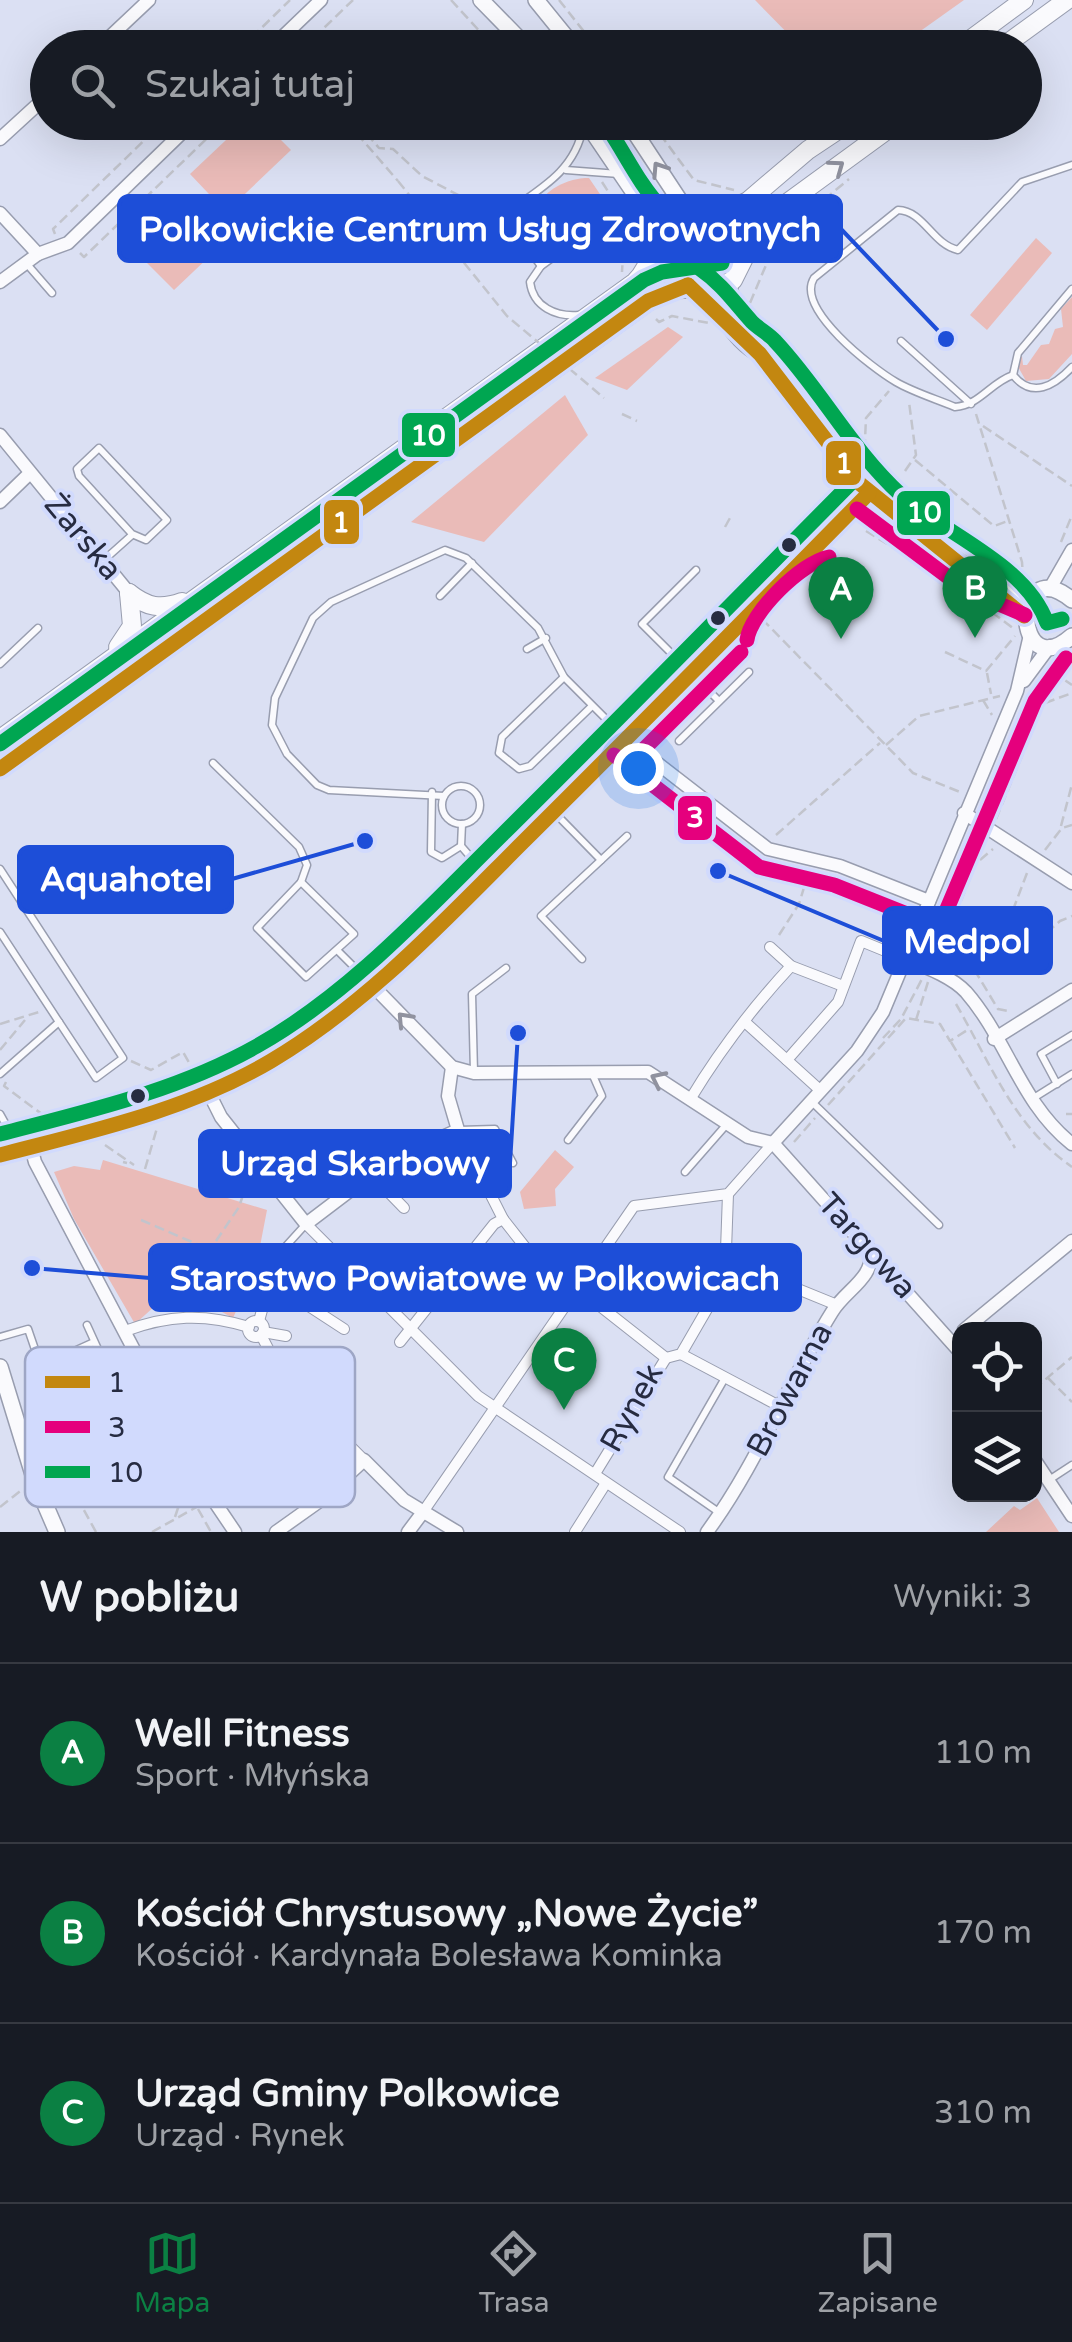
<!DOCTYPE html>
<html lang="pl">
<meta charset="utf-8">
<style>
:root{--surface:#171b24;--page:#242831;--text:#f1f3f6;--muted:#9ea1a6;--line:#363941;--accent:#0b8043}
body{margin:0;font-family:"Varela Round",sans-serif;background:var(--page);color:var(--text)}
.controls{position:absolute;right:30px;bottom:30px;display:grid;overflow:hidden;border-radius:20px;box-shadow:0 10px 40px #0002}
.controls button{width:90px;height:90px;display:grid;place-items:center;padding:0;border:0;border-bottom:2px solid var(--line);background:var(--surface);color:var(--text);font:50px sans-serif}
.you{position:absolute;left:638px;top:768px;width:35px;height:35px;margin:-25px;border:8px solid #fff;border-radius:50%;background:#1a73e8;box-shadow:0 0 0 15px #1a73e833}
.badge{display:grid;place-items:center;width:65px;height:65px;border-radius:50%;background:var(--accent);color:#fff;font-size:32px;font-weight:700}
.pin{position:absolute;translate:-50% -82px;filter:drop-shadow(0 2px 5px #0008)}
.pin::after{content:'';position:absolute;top:52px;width:35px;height:30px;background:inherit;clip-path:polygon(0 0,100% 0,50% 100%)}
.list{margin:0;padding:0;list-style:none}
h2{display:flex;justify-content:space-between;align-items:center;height:130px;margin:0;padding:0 40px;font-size:42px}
h2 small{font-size:32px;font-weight:400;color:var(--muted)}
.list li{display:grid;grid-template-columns:65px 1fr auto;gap:30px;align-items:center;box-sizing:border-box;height:180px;padding:0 40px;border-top:2px solid var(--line)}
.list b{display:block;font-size:38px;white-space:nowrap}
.list p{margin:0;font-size:32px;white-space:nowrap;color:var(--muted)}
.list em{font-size:32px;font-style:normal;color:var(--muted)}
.icon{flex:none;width:55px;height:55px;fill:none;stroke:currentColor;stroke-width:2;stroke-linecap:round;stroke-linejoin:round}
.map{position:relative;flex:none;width:1072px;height:1532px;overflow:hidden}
.search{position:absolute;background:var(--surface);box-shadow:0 10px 40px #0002;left:30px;right:30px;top:30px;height:110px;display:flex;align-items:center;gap:25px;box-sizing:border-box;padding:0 35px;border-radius:55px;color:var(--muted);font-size:38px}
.sheet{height:670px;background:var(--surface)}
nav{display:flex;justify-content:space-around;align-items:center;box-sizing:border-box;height:140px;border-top:2px solid var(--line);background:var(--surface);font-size:28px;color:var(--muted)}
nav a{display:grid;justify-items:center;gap:5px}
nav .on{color:var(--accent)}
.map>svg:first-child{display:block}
.green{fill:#eabbb8}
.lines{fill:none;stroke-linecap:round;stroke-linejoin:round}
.service-casing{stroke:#989daf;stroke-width:9}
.pedestrian-casing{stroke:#989daf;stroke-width:12}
.minor-casing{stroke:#989daf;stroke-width:15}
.tertiary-casing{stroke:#989daf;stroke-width:18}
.secondary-casing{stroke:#989daf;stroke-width:20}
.path{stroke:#c2c4cc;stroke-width:2.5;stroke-dasharray:10 5;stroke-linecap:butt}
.service{stroke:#fafafd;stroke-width:6}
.pedestrian{stroke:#fafafd;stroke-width:10}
.minor{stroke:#fafafd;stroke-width:12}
.tertiary{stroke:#fafafd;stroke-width:15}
.secondary{stroke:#fafafd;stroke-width:18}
.path-bridge{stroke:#c2c4cc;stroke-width:2.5;stroke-dasharray:10 5;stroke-linecap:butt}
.bus-1-casing{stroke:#d1dafd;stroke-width:22}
.bus-2-casing{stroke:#d1dafd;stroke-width:22}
.bus-3-casing{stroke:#d1dafd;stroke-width:22}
.bus-1{stroke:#c38710;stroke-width:15}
.bus-2{stroke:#e5007d;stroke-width:15}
.bus-3{stroke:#00a651;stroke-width:15}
.oneway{stroke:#90929f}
.bus-dot{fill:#262b41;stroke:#d1dafd;stroke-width:4}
.labels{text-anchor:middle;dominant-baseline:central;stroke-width:8;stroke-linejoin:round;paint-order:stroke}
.street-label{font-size:32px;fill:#262b41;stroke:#d1dafd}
.key{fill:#d1dafd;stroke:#9ea6c5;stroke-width:2.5}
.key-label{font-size:28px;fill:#262b41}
.leader{fill:none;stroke:#1d4ed8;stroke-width:4}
.callout-dot{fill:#1d4ed8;stroke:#d1dafd;stroke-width:4}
.callout{fill:#1d4ed8;stroke:#1d4ed8;stroke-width:4}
.callout-label{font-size:35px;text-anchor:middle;font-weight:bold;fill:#fff}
.line-badge{stroke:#d1dafd;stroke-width:4}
.badge-label{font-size:28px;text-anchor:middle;font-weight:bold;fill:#fff}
</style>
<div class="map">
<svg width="1072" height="1532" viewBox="0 0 1072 1532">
<rect width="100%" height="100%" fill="#dbe0f3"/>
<g class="green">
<path d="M755,0H964L898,47L802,48Z"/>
<path d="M244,123H264L291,150L226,212L190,174Z"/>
<path d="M589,178L604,200L561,231L540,225C527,197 565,177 589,178Z"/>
<path d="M169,211L212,254L174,290L132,248Z"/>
<path d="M692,228L723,229L729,250L718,268L675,269L673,242Z"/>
<path d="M1036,238L1052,253L987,330L970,315Z"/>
<path d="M1072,297V354L1049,379L1026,381L1016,363L1022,356L1023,365H1027L1041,345L1049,344L1055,329L1063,327L1061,309Z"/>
<path d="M668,327L683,337L627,390L595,378Z"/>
<path d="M565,395L588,435L484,542L411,522Z"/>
<path d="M555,1150L574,1167L555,1189L556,1206L524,1209L520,1192Z"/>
<path d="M103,1160L267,1210L256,1267L233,1318L176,1287L135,1324L74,1219L54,1172L74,1166L100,1170Z"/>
<path d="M1037,1498L1059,1532H986L1014,1506L1020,1510Z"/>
</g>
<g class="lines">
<g class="service-casing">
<g id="service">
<path d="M583,127C575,172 538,190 503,215L541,266L606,219"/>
<path d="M566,170L619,174"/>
<path d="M26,263L52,293"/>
<path d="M541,266L530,282C533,307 556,317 579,315"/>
<path d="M901,341L971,404"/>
<path d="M1013,375C990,383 980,405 955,407C936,399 913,392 896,382C872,368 795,309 814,278L898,210C924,211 932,244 958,250L1022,182L1072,165"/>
<path d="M1013,375L1018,353L1072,289"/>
<path d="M1013,375C1032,399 1054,386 1072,367"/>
<path d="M99,448L167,520L146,540L132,534L79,476L77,469Z"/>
<path d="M104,560L132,535"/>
<path d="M696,570L642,624L719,701"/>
<path d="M440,596L472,563"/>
<path d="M728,632C732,603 791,543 820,538"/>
<path d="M527,649L546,638"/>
<path d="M0,664L38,628"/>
<path d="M564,677L502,737L499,753L519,769L530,766L592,706"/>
<path d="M679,741L749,672"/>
<path d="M213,763L299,847L307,865L301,882"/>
<circle cx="461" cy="805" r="19"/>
<path d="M432,792L431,852L442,858L461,846"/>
<path d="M444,796L329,790L317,785L287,754L272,725L275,698L313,618L331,602L445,550L466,558L538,628L564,677L625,738"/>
<path d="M554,812L601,860"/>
<path d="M462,824L461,846L488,877"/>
<path d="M0,869L123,1058L96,1078L59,1022L0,1074"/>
<path d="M301,882L354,934L306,977L257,928Z"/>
<path d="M0,932L59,1022"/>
<path d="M338,951L372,985"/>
<path d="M582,959L541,916L627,836"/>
<path d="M474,1072L472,994L506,968"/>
<path d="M1057,1084L1041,1054L1072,1035"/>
<path d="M1032,1099L1072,1074"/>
<path d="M812,1102L939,1225"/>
<path d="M0,1114L19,1148"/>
<path d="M459,1130L495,1129L513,1163"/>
<path d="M568,1140L602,1096L591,1071"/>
<path d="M685,1172L727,1124"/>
<path d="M277,1256L306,1224"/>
<path d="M0,1337L28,1329L63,1431L123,1404L87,1325"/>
<path d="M41,1366L94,1342"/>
<path d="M53,1399L109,1373"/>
<path d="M1049,1480L1072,1465"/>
<path d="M720,1513L668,1477L725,1378"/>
</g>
</g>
<g class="pedestrian-casing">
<g id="pedestrian">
<path d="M770,947L791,966L843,986"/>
<path d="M746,1023L821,1091"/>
<path d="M787,1060L838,1002L861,941L905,959"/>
<path d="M691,1098C720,1050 753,1007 791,966"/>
<path d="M370,1173L404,1208"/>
<path d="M503,1219L525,1247L666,1358"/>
<path d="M306,1224L478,1396L680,1532"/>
<path d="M210,1250L255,1271L344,1329"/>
<path d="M729,1261L837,1305"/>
<path d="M259,1321L277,1256"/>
<circle cx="256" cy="1329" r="8"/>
<path d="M125,1331C168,1315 204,1313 249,1327"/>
<path d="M263,1332L286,1336"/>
<path d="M261,1335L285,1381L364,1460"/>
<path d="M400,1342L494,1224L503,1219L458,1130"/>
<path d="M681,1354L783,1408"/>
<path d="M666,1358L681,1354L725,1278L728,1194"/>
<path d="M596,1472L666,1358"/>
<path d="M423,1512L634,1206L728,1194L773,1143"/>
<path d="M575,1532L606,1483"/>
</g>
</g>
<g class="minor-casing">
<g id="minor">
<path d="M98,48L149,0"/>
<path d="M271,48L321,0"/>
<path d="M0,139L48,95"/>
<path d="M0,213L38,254"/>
<path d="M0,282L38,254L68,243L193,122"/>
<path d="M0,435L129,593"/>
<path d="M0,502L30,473"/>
<path d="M1049,590L1072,550"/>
<path d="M1024,681L1050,646"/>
<path d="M626,739L768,849L840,866L929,901"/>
<path d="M964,813L1072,883"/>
<path d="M905,959C925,967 951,976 966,992C1007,1039 1021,1104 1072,1144"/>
<path d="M373,986L452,1067L474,1073L648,1072L748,1137L773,1143"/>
<path d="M994,1039L1072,990"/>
<path d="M209,1093L221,1117L306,1224L389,1161L458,1130L448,1096L452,1067"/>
<path d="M773,1143L857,1051L883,1012L1017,691L1030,635"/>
<path d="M773,1143L960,1352"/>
<path d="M31,1147L35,1162L212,1498L235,1532"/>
<path d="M0,1155C93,1130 187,1111 271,1061C364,1006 440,924 517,848C636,731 752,611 869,493"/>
<path d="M964,1330L1072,1241"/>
<path d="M1034,1459L1072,1516"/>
<path d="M276,1532L321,1500L364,1460L404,1500L457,1532"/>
<path d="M408,1532L423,1512"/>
<path d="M707,1532C758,1463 787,1384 832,1312C846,1289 874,1279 871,1250"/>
</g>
</g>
<g class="tertiary-casing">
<g id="tertiary">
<path d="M481,0L528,48"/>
<path d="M536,0L575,48"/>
<path d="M586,122L647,212L657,239"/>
<path d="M628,122L682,204L694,212"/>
<path d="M729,283L732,305L760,354L853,476L890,512L974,572L1024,616"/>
<path d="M692,287C721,303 730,340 760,354"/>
<path d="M978,574L1033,597"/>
<path d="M1072,600C1010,549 1013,688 1072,636"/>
<path d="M0,1367L35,1481L57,1532"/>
</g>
</g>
<g class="secondary-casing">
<g id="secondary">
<path d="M959,48L1024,0"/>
<path d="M1001,48L1067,0"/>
<path d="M721,214L748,201L808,150L850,122"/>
<path d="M746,250L757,225L898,122"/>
<path d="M129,593C147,607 160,610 182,602"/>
<path d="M118,647L132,626L129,593"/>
<path d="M0,739L635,282C657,262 652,219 688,213C699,211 710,215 721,214L738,231L745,256L733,280C709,295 682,282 656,296L0,769"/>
</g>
</g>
<g class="path">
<path d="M451,0L495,48"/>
<path d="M559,0L597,48"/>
<path d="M241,48L290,0"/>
<path d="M303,48L353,0"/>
<path d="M347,122L398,181"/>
<path d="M357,122L379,148L393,149L422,176L460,196"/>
<path d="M561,122L569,133"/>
<path d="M651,122L694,180L734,190"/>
<path d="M911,132L925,122"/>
<path d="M602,182L625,218L622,272"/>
<path d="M55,234L53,229L163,122"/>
<path d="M778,238L849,179"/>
<path d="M80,253L84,257L224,122"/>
<path d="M750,303L777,239L773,233"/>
<path d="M656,319L659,322L672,316L709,323"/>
<path d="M622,414L637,421"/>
<path d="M976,414L1022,562L1023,577"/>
<path d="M983,426L1072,486"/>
<path d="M859,447L865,440L866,418L889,391"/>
<path d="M915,460L994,526L1008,521"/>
<path d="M905,471L916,455L909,402"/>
<path d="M725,527L730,518"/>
<path d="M866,531L966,592L1014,629"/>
<path d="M1061,542L1072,515"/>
<path d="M987,555L1015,573"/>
<path d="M762,619L913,773L960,792"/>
<path d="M682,645L702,625"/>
<path d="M945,652L986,671L1015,636"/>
<path d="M1053,672L1072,685"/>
<path d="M987,673L991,694"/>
<path d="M983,700L992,715"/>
<path d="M1045,703L1072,693"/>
<path d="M618,715L666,662"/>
<path d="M886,745L919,716L1000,696"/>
<path d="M993,816L1035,713L1036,687"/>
<path d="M996,819L1038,717L1051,671L1060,662L1072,659"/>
<path d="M1061,826L1072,784"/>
<path d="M776,835L880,743"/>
<path d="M1045,850L1062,828L1072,825"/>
<path d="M479,852L601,731"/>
<path d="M980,860L993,849"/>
<path d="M1027,873L1002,939L1017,959L1060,921L1072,916"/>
<path d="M951,931L998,1009L1008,1011"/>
<path d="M779,935L799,904L809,871"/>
<path d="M935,954L981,841"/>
<path d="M938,957L984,844"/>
<path d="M363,962L466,864"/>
<path d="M956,1004C990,1062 1013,1126 1072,1167"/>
<path d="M916,1020L928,982"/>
<path d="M0,1024L39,1012"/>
<path d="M883,1038L901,1019L922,979"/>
<path d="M951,1042L1015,1148"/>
<path d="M0,1050L25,1020"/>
<path d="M131,1061L151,1070L183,1052L195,1073"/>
<path d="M6,1082L4,1086L58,1126"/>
<path d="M828,1105L906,1018L940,1024L950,1041L969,1029"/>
<path d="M1066,1114H1072"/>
<path d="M794,1142L815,1118"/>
<path d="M105,1145L134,1165"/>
<path d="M123,1162L127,1163"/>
<path d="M145,1169L157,1128"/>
<path d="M141,1220L199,1245"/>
<path d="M216,1241L239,1207L249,1177"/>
<path d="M1048,1378L1072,1402"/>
<path d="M1034,1389L1072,1357"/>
<path d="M327,1396L341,1384"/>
<path d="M279,1449L305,1420"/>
<path d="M46,1474L66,1457L151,1412"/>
<path d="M0,1507L23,1489"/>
<path d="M198,1509L211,1532"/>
<path d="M175,1517L187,1481"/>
<path d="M96,1532L74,1492L82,1473L106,1460L102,1440"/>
<path d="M152,1532L202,1504"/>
</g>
<use href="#service" class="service"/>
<use href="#pedestrian" class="pedestrian"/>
<use href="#minor" class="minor"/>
<use href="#tertiary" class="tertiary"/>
<use href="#secondary" class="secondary"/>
<path class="path-bridge" d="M398,181L507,316L604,398"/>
<g class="bus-1-casing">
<g id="bus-1">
<path d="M688,285L760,354L859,483L1024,616"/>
<path d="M0,769L648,301L688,285"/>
<path d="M0,1155C92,1131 188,1110 271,1061C367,1004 444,921 522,843C639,727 754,610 869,493"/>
</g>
</g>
<g class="bus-2-casing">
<g id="bus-2">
<path d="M857,509L964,589L1025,615"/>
<path d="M747,640C750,613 802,562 829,557"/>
<path d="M640,753L741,652"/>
<path d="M614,755L759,867L834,885L922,920"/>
<path d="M947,909L1035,701L1066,658"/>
</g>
</g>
<g class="bus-3-casing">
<g id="bus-3">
<path d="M699,268C722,284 734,302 752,322C759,329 769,334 775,341C821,390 851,449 901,495C946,535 1026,564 1047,623L1062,619"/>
<path d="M0,744L644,280L662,272L722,263C726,251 721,243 713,233C659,229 638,174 611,133"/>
<path d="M0,1134C88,1111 177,1091 257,1046C351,993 427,909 503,834C621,717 738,597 855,479"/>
</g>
</g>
<use href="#bus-1" class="bus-1"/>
<use href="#bus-2" class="bus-2"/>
<use href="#bus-3" class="bus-3"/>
</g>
<defs><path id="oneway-chevron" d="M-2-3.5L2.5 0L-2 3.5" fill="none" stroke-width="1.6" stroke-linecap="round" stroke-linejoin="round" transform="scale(2.5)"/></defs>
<g class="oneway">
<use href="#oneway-chevron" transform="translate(837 167) rotate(-36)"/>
<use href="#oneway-chevron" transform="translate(659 169) rotate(-123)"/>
<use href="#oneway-chevron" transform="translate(404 1019) rotate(-133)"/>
<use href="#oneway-chevron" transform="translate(658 1079) rotate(-154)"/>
</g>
<g class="bus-dot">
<circle cx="789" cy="545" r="9"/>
<circle cx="718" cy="618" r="9"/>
<circle cx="138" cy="1096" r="9"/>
</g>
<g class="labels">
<g class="street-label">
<text transform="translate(83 537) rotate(50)">Żarska</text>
<text transform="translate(867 1246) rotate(48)">Targowa</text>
<text transform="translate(790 1390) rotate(-62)">Browarna</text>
<text transform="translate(632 1408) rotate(-61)">Rynek</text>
</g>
</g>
<rect x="25" y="1347" width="330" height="160" rx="15" class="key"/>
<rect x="45" y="1376" width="45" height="12" fill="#c38710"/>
<rect x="45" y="1421" width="45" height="12" fill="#e5007d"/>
<rect x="45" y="1466" width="45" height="12" fill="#00a651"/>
<g class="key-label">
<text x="108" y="1392">1</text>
<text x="108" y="1437">3</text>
<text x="108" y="1482">10</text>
</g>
<path class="leader" d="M946 339L841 229M365 841L232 879M718 871L884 941M518 1033L510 1163M32 1268L150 1278"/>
<g class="callout-dot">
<circle cx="946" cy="339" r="10"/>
<circle cx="365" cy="841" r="10"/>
<circle cx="718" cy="871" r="10"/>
<circle cx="518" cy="1033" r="10"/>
<circle cx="32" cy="1268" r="10"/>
</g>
<g class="callout">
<rect x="119" y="196" width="722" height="65" rx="10"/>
<rect x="19" y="847" width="213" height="65" rx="10"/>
<rect x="884" y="908" width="167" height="65" rx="10"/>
<rect x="200" y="1131" width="310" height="65" rx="10"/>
<rect x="150" y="1245" width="650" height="65" rx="10"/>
</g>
<g class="callout-label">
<text x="480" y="241">Polkowickie Centrum Usług Zdrowotnych</text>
<text x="126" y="891">Aquahotel</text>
<text x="967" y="953">Medpol</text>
<text x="355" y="1175">Urząd Skarbowy</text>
<text x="475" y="1290">Starostwo Powiatowe w Polkowicach</text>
</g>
<g class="line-badge">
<rect x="400" y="411" width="57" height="48" rx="10" fill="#00a651"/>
<rect x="824" y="439" width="39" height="48" rx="10" fill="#c38710"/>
<rect x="895" y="489" width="57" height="48" rx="10" fill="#00a651"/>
<rect x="322" y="498" width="39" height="48" rx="10" fill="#c38710"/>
<rect x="676" y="794" width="38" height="48" rx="10" fill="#e5007d"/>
</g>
<g class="badge-label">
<text x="428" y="445">10</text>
<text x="844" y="473">1</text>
<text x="924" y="522">10</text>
<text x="341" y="532">1</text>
<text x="695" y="827">3</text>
</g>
</svg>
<div class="controls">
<button><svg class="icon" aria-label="locate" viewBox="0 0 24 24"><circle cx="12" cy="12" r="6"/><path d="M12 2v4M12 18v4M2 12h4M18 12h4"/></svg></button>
<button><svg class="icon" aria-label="layers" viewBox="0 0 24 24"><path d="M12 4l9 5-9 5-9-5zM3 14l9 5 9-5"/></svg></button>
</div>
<div class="you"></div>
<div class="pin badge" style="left:841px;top:639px">A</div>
<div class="pin badge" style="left:975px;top:638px">B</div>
<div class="pin badge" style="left:564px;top:1410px">C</div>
<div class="search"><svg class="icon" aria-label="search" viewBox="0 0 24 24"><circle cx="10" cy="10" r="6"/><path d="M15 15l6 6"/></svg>Szukaj tutaj</div>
</div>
<section class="sheet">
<h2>W pobliżu<small>Wyniki: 3</small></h2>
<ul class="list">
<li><span class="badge">A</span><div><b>Well Fitness</b><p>Sport · Młyńska</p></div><em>110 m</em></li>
<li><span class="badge">B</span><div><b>Kościół Chrystusowy „Nowe Życie”</b><p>Kościół · Kardynała Bolesława Kominka</p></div><em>170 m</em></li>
<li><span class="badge">C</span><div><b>Urząd Gminy Polkowice</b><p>Urząd · Rynek</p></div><em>310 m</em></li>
</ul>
</section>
<nav>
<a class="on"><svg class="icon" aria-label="map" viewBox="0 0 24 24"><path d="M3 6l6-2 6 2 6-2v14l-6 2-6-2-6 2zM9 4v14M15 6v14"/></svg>Mapa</a>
<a><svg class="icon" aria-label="directions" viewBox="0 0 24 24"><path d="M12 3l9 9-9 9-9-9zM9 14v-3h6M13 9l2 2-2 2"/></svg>Trasa</a>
<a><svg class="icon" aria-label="saved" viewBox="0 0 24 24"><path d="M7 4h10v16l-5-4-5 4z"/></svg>Zapisane</a>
</nav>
